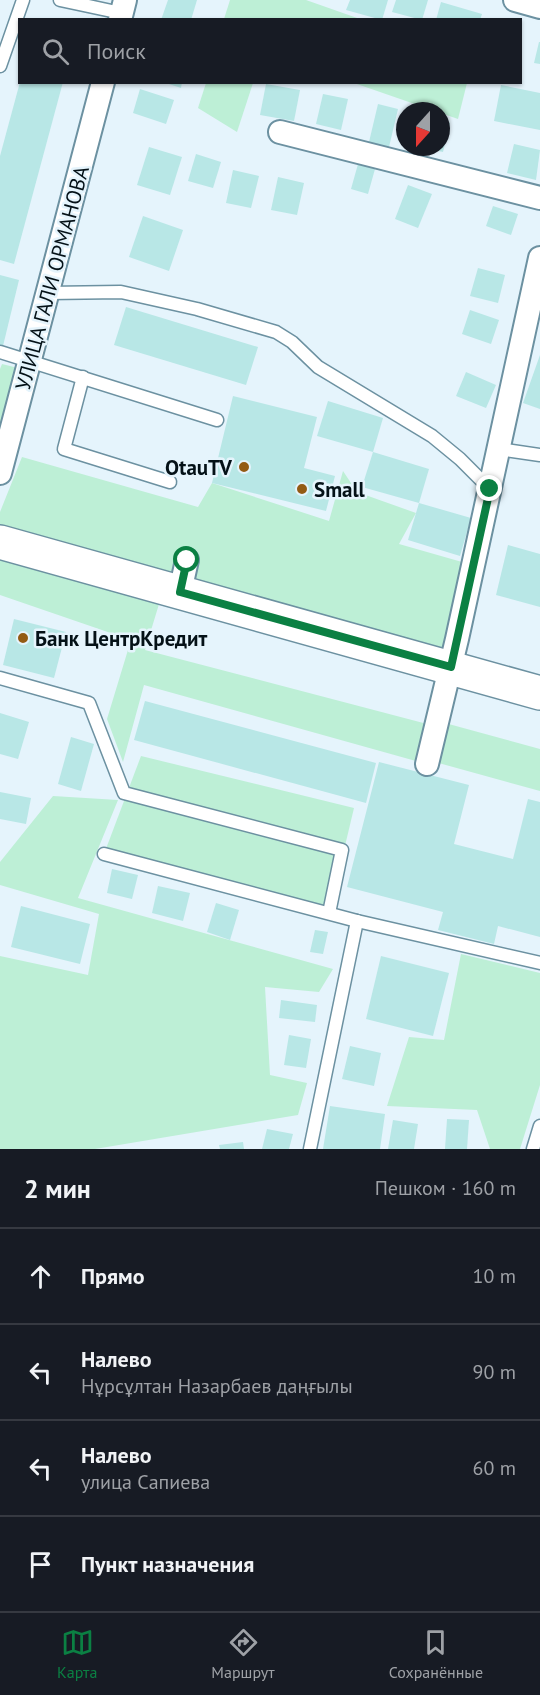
<!DOCTYPE html>
<html lang="ru">
<meta charset="utf-8">
<style>
:root{--surface:#171b24;--page:#242831;--text:#f1f3f6;--muted:#9ea1a6;--line:#363941;--accent:#0b8043}
body{margin:0;font-family:"PT Sans",sans-serif;background:var(--page);color:var(--text)}
.compass{position:absolute;left:396px;top:102px;width:54px;height:54px;border-radius:50%;background:var(--surface);box-shadow:0 2px 4px #0004;rotate:201deg}
.stop{position:absolute;width:18px;height:18px;margin:-14px;border:4px solid #0b8043;border-radius:50%;background:#fff}
.stop.end{background:#0b8043;border-color:#fff;box-shadow:0 2px 6px #0008}
.list{margin:0;padding:0;list-style:none}
h2{display:flex;justify-content:space-between;align-items:center;height:78px;margin:0;padding:0 24px;font-size:26px}
h2 small{font-size:20px;font-weight:400;color:var(--muted)}
.list li{display:grid;grid-template-columns:39px 1fr auto;gap:18px;align-items:center;box-sizing:border-box;height:96px;padding:0 24px;border-top:2px solid var(--line)}
.list b{display:block;font-size:22px;white-space:nowrap}
.list p{margin:0;font-size:20px;white-space:nowrap;color:var(--muted)}
.list em{font-size:20px;font-style:normal;color:var(--muted)}
.icon{flex:none;width:33px;height:33px;fill:none;stroke:currentColor;stroke-width:2;stroke-linecap:round;stroke-linejoin:round}
.map{position:relative;flex:none;width:540px;height:1149px;overflow:hidden}
.search{position:absolute;background:var(--surface);box-shadow:0 2px 4px #0004;left:18px;right:18px;top:18px;height:66px;display:flex;align-items:center;gap:15px;box-sizing:border-box;padding:0 21px;border-radius:0px;color:var(--muted);font-size:22px}
.sheet{height:462px;background:var(--surface)}
nav{display:flex;justify-content:space-around;align-items:center;box-sizing:border-box;height:84px;border-top:2px solid var(--line);background:var(--surface);font-size:16px;color:var(--muted)}
nav a{display:grid;justify-items:center;gap:3px}
nav .on{color:var(--accent)}
.map>svg:first-child{display:block}
.green{fill:#bdefd6}
.building{fill:#b8e7e6}
.lines{fill:none;stroke-linecap:round;stroke-linejoin:round}
.lane-casing{stroke:#6c91a1;stroke-width:15}
.street-casing{stroke:#6c91a1;stroke-width:26}
.secondary-casing{stroke:#6c91a1;stroke-width:36}
.lane{stroke:#fff;stroke-width:12}
.street{stroke:#fff;stroke-width:22}
.secondary{stroke:#fff;stroke-width:33}
.route{stroke:#0b8043;stroke-width:8}
.poi-dot{fill:#935b14;stroke:#e5f4fc;stroke-width:2}
.labels{text-anchor:middle;dominant-baseline:central;stroke-width:5;stroke-linejoin:round;paint-order:stroke}
.street-label{font-size:21px;fill:#041117;stroke:#e5f4fc}
.poi-label{font-size:21px;font-weight:bold;fill:#041117;stroke:#e5f4fc;text-anchor:start}
</style>
<div class="map">
<svg width="540" height="1149" viewBox="0 0 540 1149">
<rect width="100%" height="100%" fill="#e5f4fc"/>
<g class="green">
<path d="M230,0H306L360,19H224Z"/>
<path d="M206,83H253L237,132L198,108Z"/>
<path d="M354,83L467,82V83L458,119Z"/>
<path d="M2,364L18,368L0,430V369Z"/>
<path d="M22,457L198,507L212,483L329,521L343,471L357,492L416,513L399,544L462,562L442,653L0,532V512Z"/>
<path d="M0,549L163,591L145,650L431,725L423,763L144,685L123,762L107,719L131,640L0,595Z"/>
<path d="M445,723L540,749V791L435,762Z"/>
<path d="M141,756L354,808L329,913L104,854Z"/>
<path d="M53,796L118,800L78,898L333,969L319,992L265,987L270,1075L307,1083L298,1115L95,1149H0V956L88,975L99,914L0,885V862Z"/>
<path d="M461,954L540,973V1085L520,1149H490L477,1110L387,1106L409,1037L444,1040Z"/>
</g>
<g class="building">
<path d="M168,0H197L191,20H161Z"/>
<path d="M350,0H388L382,20L346,10Z"/>
<path d="M396,0H428L422,20L392,12Z"/>
<path d="M441,2L482,14L480,20H436Z"/>
<path d="M539,42H540V64L534,63Z"/>
<path d="M20,82H63L14,264L0,260V156Z"/>
<path d="M163,82H182L181,88Z"/>
<path d="M266,84L300,90L294,121L260,115Z"/>
<path d="M501,85L540,93V130L494,121Z"/>
<path d="M140,89L174,100L166,124L133,113Z"/>
<path d="M323,94L348,99L341,130L316,124Z"/>
<path d="M378,104L398,109L389,147L369,142Z"/>
<path d="M441,120L450,123L443,152L426,148L441,147Z"/>
<path d="M514,144L540,150L536,180L507,173Z"/>
<path d="M149,147L182,157L170,195L137,185Z"/>
<path d="M196,154L221,162L213,188L188,181Z"/>
<path d="M358,164L375,169L368,194L351,189Z"/>
<path d="M233,170L259,176L251,208L226,203Z"/>
<path d="M278,177L304,183L297,215L271,210Z"/>
<path d="M408,185L432,194L418,228L395,219Z"/>
<path d="M493,206L518,214L511,235L486,226Z"/>
<path d="M143,216L183,230L169,271L129,257Z"/>
<path d="M478,268L505,275L498,303L470,296Z"/>
<path d="M0,275L19,280L3,346L0,345Z"/>
<path d="M126,307L258,347L246,385L114,345Z"/>
<path d="M470,310L499,320L491,344L462,334Z"/>
<path d="M540,355V409L523,403Z"/>
<path d="M466,372L496,385L486,408L456,396Z"/>
<path d="M233,396L317,417L304,468L335,476L326,511L212,483Z"/>
<path d="M328,401L383,418L373,452L317,436Z"/>
<path d="M373,452L429,469L419,503L362,487Z"/>
<path d="M419,503L471,518L460,556L408,540Z"/>
<path d="M508,545L540,554V607L496,595Z"/>
<path d="M14,619L66,632L54,678L3,665Z"/>
<path d="M145,701L376,763L366,803L134,740Z"/>
<path d="M0,713L29,722L18,759L0,754Z"/>
<path d="M71,737L94,744L81,791L58,784Z"/>
<path d="M379,762L469,785L454,844L513,859L528,799L540,802V937L498,926L494,944L438,930L443,912L347,887Z"/>
<path d="M0,792L31,798L26,824L0,819Z"/>
<path d="M112,869L138,875L132,899L107,893Z"/>
<path d="M158,886L190,893L183,921L152,913Z"/>
<path d="M216,903L239,910L230,940L207,932Z"/>
<path d="M21,906L90,924L80,964L11,947Z"/>
<path d="M315,930L328,932L323,954L310,952Z"/>
<path d="M381,956L449,973L433,1036L366,1019Z"/>
<path d="M281,1000L317,1005L315,1022L279,1018Z"/>
<path d="M289,1035L311,1039L306,1068L284,1065Z"/>
<path d="M350,1046L381,1053L374,1086L342,1079Z"/>
<path d="M330,1106L385,1114L380,1149H323Z"/>
<path d="M447,1119L469,1120L467,1149H445Z"/>
<path d="M393,1120L418,1124L414,1149H388Z"/>
<path d="M267,1129L293,1134L289,1149H262Z"/>
<path d="M243,1142L244,1149H220L219,1145Z"/>
</g>
<g class="lines">
<g class="lane-casing">
<g id="lane">
<path d="M60,0L121,13"/>
<path d="M0,66L23,0"/>
<path d="M48,293L121,292L197,309L276,332L292,342L318,367L432,436L460,459L490,489"/>
<path d="M0,352L217,420"/>
<path d="M83,377L64,449L170,482"/>
<path d="M499,449L540,455"/>
<path d="M0,678L89,703L124,793L342,850L329,913"/>
<path d="M104,854L357,921L540,963"/>
<path d="M310,1149L357,921"/>
<path d="M533,1149L540,1126"/>
</g>
</g>
<g class="street-casing">
<g id="street">
<path d="M515,0L540,7"/>
<path d="M120,20L125,0"/>
<path d="M280,132L540,198"/>
<path d="M0,473L103,82"/>
<path d="M180,592L187,560"/>
<path d="M427,764L457,639L540,258"/>
</g>
</g>
<g class="secondary-casing">
<path id="secondary" d="M0,542L540,693"/>
</g>
<use href="#lane" class="lane"/>
<use href="#street" class="street"/>
<use href="#secondary" class="secondary"/>
</g>
<g class="lines">
<path class="route" d="M187,560L180,592L451,667L490,489"/>
</g>
<g class="poi-dot">
<circle cx="244" cy="467" r="6"/>
<circle cx="302" cy="489" r="6"/>
<circle cx="23" cy="638" r="6"/>
</g>
<g class="labels">
<g class="street-label">
<text transform="translate(52 278) rotate(-75)">УЛИЦА ГАЛИ ОРМАНОВА</text>
</g>
<g class="poi-label">
<text x="232" y="467" text-anchor="end">OtauTV</text>
<text x="314" y="489">Small</text>
<text x="35" y="638">Банк ЦентрКредит</text>
</g>
</g>
</svg>
<svg class="compass" viewBox="-18 -18 36 36"><path d="M0-13l5 13h-10z" fill="#e53935"/><path d="M0 13l5-13h-10z" fill="#9ea1a6"/></svg>
<div class="stop" style="left:187px;top:560px"></div>
<div class="stop end" style="left:490px;top:489px"></div>
<div class="search"><svg class="icon" aria-label="search" viewBox="0 0 24 24"><circle cx="10" cy="10" r="6"/><path d="M15 15l6 6"/></svg>Поиск</div>
</div>
<section class="sheet">
<h2>2 мин<small>Пешком · 160 m</small></h2>
<ul class="list">
<li><svg class="icon" aria-label="ahead" viewBox="0 0 24 24"><path d="M12 20V5M6 11l6-6 6 6"/></svg><div><b>Прямо</b></div><em>10 m</em></li>
<li><svg class="icon" aria-label="left" viewBox="0 0 24 24"><path d="M17 20v-9H6M10 6l-5 5 5 5"/></svg><div><b>Налево</b><p>Нұрсұлтан Назарбаев даңғылы</p></div><em>90 m</em></li>
<li><svg class="icon" aria-label="left" viewBox="0 0 24 24"><path d="M17 20v-9H6M10 6l-5 5 5 5"/></svg><div><b>Налево</b><p>улица Сапиева</p></div><em>60 m</em></li>
<li><svg class="icon" aria-label="arrive" viewBox="0 0 24 24"><path d="M6 21V4h12l-3 4 3 4H6"/></svg><div><b>Пункт назначения</b></div></li>
</ul>
</section>
<nav>
<a class="on"><svg class="icon" aria-label="map" viewBox="0 0 24 24"><path d="M3 6l6-2 6 2 6-2v14l-6 2-6-2-6 2zM9 4v14M15 6v14"/></svg>Карта</a>
<a><svg class="icon" aria-label="directions" viewBox="0 0 24 24"><path d="M12 3l9 9-9 9-9-9zM9 14v-3h6M13 9l2 2-2 2"/></svg>Маршрут</a>
<a><svg class="icon" aria-label="saved" viewBox="0 0 24 24"><path d="M7 4h10v16l-5-4-5 4z"/></svg>Сохранённые</a>
</nav>
